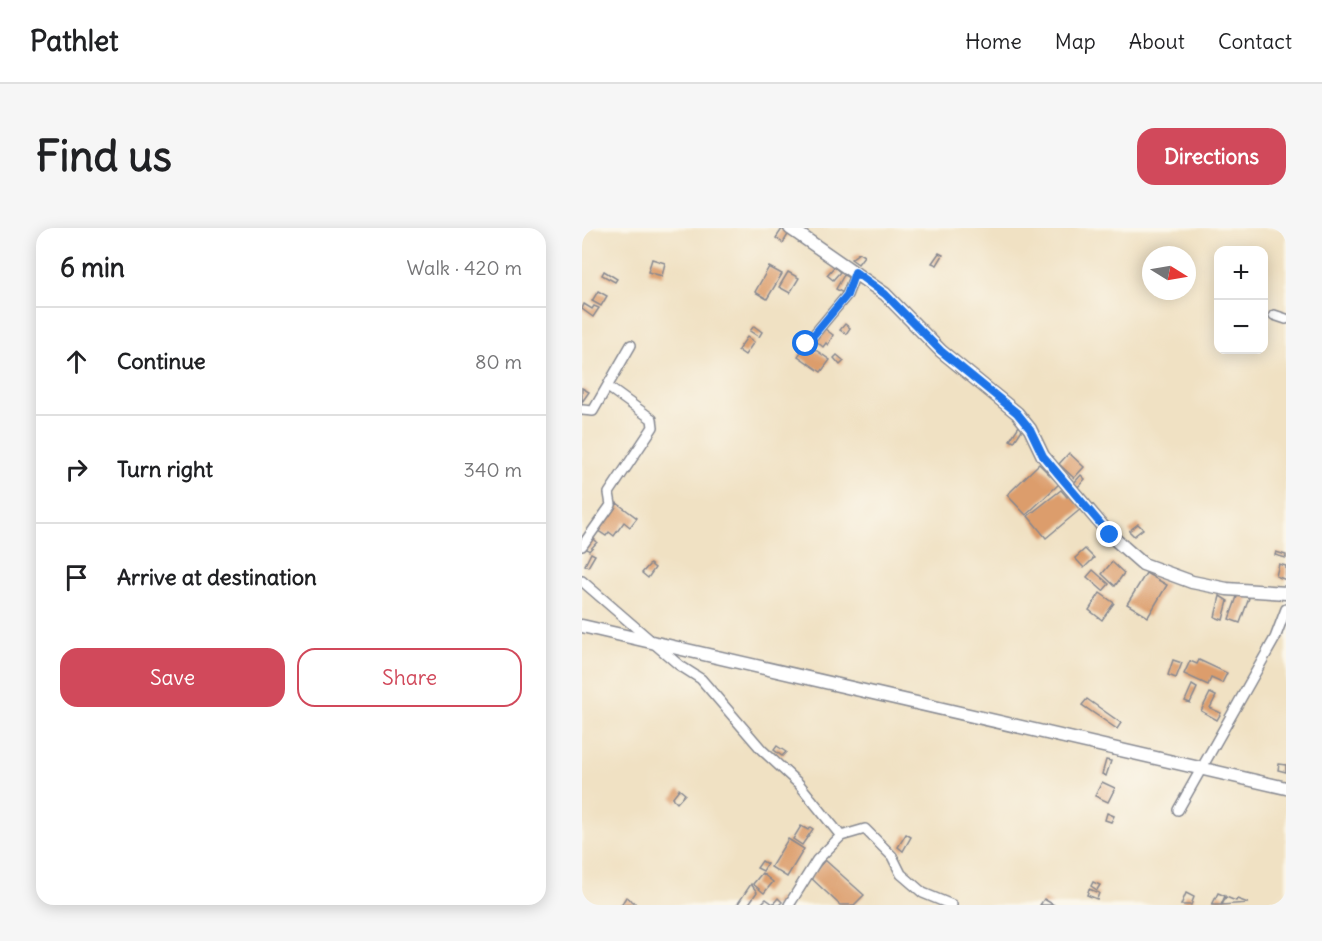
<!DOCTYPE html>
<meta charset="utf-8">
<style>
:root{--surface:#fff;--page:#f6f6f6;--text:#202124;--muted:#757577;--line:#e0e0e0;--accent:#d1495b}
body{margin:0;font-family:Delius,sans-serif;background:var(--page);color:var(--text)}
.controls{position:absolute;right:18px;top:18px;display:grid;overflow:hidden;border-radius:12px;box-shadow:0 3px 15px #0003}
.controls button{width:54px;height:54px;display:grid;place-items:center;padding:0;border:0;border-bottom:2px solid var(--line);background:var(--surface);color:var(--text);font:30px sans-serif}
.compass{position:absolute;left:560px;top:18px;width:54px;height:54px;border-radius:50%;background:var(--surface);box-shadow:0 3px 15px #0003;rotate:101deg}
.stop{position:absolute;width:18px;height:18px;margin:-14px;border:4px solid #1a73e8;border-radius:50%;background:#fff}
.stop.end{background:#1a73e8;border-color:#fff;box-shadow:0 2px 6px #0008}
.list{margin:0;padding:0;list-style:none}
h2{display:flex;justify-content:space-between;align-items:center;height:78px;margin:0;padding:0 24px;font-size:26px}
h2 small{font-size:20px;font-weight:400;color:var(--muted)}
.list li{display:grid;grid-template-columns:39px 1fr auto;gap:18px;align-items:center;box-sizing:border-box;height:108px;padding:0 24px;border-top:2px solid var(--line)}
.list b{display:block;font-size:22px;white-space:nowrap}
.list em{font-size:20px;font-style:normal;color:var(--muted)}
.actions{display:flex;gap:12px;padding:18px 24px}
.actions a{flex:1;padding:14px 0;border:2px solid var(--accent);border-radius:18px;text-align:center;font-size:21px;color:var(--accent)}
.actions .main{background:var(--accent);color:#fff}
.icon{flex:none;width:33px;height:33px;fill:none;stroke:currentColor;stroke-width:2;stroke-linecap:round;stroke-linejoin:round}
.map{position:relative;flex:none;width:704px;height:677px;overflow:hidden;border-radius:18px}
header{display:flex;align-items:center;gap:36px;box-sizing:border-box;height:84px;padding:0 30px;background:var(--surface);border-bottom:2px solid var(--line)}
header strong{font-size:28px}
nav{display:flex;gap:33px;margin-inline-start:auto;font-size:21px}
.intro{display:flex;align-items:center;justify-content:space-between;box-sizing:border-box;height:144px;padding:0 36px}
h1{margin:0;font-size:42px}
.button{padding:15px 27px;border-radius:18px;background:var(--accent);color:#fff;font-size:21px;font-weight:700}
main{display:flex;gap:36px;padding:0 36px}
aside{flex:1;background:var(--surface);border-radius:18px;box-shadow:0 3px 15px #0003}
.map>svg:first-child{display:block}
.building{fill:#dc9d6c}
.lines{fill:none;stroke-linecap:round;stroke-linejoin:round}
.street-casing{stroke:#868890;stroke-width:12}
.secondary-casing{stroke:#868890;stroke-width:15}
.street{stroke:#fff;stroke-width:9}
.secondary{stroke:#fff;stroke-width:12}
.route{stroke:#1a73e8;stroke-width:8}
</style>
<header>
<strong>Pathlet</strong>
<nav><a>Home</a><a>Map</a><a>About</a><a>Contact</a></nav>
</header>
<div class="intro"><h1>Find us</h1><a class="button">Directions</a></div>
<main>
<aside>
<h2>6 min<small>Walk · 420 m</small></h2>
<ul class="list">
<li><svg class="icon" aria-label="ahead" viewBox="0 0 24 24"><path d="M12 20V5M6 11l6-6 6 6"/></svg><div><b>Continue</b></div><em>80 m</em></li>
<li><svg class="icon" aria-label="right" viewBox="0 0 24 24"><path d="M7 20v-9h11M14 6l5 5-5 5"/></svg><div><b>Turn right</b></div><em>340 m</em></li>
<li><svg class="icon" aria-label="arrive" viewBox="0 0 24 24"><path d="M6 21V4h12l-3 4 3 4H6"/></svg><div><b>Arrive at destination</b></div></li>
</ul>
<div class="actions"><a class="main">Save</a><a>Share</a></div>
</aside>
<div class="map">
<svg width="704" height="677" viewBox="0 0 704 677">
<rect width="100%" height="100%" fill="#fbf7ec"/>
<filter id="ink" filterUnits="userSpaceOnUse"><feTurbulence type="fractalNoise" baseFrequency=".0167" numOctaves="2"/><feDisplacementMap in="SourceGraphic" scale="12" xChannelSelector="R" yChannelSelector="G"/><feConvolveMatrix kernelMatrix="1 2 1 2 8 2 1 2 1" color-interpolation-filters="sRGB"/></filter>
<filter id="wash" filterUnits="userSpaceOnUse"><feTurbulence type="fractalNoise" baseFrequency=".008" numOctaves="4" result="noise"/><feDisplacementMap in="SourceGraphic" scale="24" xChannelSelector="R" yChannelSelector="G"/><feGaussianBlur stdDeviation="1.35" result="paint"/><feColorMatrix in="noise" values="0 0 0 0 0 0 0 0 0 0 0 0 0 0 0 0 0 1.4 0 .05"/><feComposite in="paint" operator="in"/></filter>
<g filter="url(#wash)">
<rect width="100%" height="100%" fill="#f0e1c3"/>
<g id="blocks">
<g class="building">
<path d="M200,1L207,5L201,15L194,10Z"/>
<path d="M277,25L282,28L276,36L269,31Z"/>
<path d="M357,25L361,27L355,37L350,35Z"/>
<path d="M70,31L83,35L80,48L66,44Z"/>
<path d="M187,39L200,46L185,71L173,64Z"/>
<path d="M252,39L258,44L251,52L245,47Z"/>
<path d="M22,43L35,51L33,54L20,47Z"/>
<path d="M206,44L217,50L208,65L197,59Z"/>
<path d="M262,47L269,51L261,65L254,61Z"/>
<path d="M16,63L25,68L19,78L10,73Z"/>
<path d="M2,76L10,81L12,78L17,80L11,89L0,81Z"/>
<path d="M263,96L268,100L264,106L258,102Z"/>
<path d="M172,98L180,104L177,109L168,103Z"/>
<path d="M243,101L251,107L246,117L244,115L241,119L233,112Z"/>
<path d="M165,109L172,114L163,127L156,122Z"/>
<path d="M225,116L248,132L239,144L216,128Z"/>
<path d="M255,127L262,133L258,137L252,130Z"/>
<path d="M0,160L7,164L0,174Z"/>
<path d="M437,198L441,200L432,214L428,212Z"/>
<path d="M487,225L502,239L492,250L477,236Z"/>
<path d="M457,236L477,256L444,287L425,267Z"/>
<path d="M499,247L503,251L496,259L492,255Z"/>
<path d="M479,262L485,269L489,266L500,280L464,310L446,288Z"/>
<path d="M35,275L55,290L48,299L42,294L32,308L27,304L24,308L15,302Z"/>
<path d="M556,296L561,301L552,308L547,303Z"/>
<path d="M11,310L15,314L7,323L3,319Z"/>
<path d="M503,321L512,330L502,340L493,330Z"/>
<path d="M694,324L704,327V330L693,327Z"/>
<path d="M9,325L13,327L6,339L3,337Z"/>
<path d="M530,334L542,345L533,358L520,346Z"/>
<path d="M68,336L73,340L66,350L60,345Z"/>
<path d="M697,336L704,338V352L694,348Z"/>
<path d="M511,342L527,356L521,363L505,349Z"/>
<path d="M564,345L585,357L566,389L545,376Z"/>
<path d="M518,365L532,375L520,392L507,382Z"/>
<path d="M656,366L667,370L658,395L647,391Z"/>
<path d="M638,368L646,373L641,392L633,389Z"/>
<path d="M591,432L600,435L594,450L586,447Z"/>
<path d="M617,432L645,445L640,455L629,450L626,457L602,446L608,433L615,436Z"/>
<path d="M610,457L615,460L608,475L603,473Z"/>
<path d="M628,465L634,468L628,480L639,485L635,492L619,483Z"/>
<path d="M505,471L539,495L535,501L500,477Z"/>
<path d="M195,518L204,524L200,528L192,522Z"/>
<path d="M524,532L529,533L524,548L520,546Z"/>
<path d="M697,536L704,537V544L696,542Z"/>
<path d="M520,554L533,560L526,574L513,568Z"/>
<path d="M97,561L103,566L95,575L90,570Z"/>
<path d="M525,585L532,588L529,594L523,592Z"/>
<path d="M219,598L226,602L228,599L231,601L220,617L211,611Z"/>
<path d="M324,606L329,609L321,623L316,619Z"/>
<path d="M206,611L222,621L205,649L189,639Z"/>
<path d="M243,632L282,667L272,677H258L228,649Z"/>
<path d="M180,633L185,636L181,643L175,640Z"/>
<path d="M180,645L191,654L182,665L171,656Z"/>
<path d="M511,654L518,657L515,662L509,658Z"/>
<path d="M169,656L175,664L166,677H155Z"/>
<path d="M507,661L517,665L515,671L505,667Z"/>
<path d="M604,665L612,669L609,677H599Z"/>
<path d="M636,665L643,668L639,677H630Z"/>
<path d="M44,669L53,675L52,677H39Z"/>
<path d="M644,669L654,673L655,671L666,675L640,677Z"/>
<path d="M196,670L200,674L197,677H178L184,671L191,676Z"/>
<path d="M462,671L472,677H458Z"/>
</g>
</g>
</g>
<g filter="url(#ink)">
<use href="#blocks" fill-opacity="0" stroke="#868890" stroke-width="1.5"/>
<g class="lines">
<g class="street-casing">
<g id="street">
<path d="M692,87L704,91"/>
<path d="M224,116L265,67L274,44"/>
<path d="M0,182L11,183L49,117"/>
<path d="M0,318L29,277L27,265L71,199L70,191L26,159"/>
<path d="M0,353L97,437L119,451L180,522L217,556L259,608"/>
<path d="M596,582L693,410L704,381"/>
<path d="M207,677L235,632L259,608L283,601L310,628L319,646L341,665L370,677"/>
</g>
</g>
<g class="secondary-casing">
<g id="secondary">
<path d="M208,0L303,66L359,123L435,185L448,201L461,228L528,307L561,336L610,354L645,361L704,365"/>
<path d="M0,398L704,560"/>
</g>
</g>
<use href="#street" class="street"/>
<use href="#secondary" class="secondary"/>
</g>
</g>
<g class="lines" filter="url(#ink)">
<path class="route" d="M224,116L265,67L273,44L303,66L359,123L435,185L448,201L461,228L528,307"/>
</g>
</svg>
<div class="controls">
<button>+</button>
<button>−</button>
</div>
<svg class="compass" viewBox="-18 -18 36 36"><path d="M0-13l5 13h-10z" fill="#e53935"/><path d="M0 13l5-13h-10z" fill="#757577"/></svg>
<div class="stop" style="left:224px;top:116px"></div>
<div class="stop end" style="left:528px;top:307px"></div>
</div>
</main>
